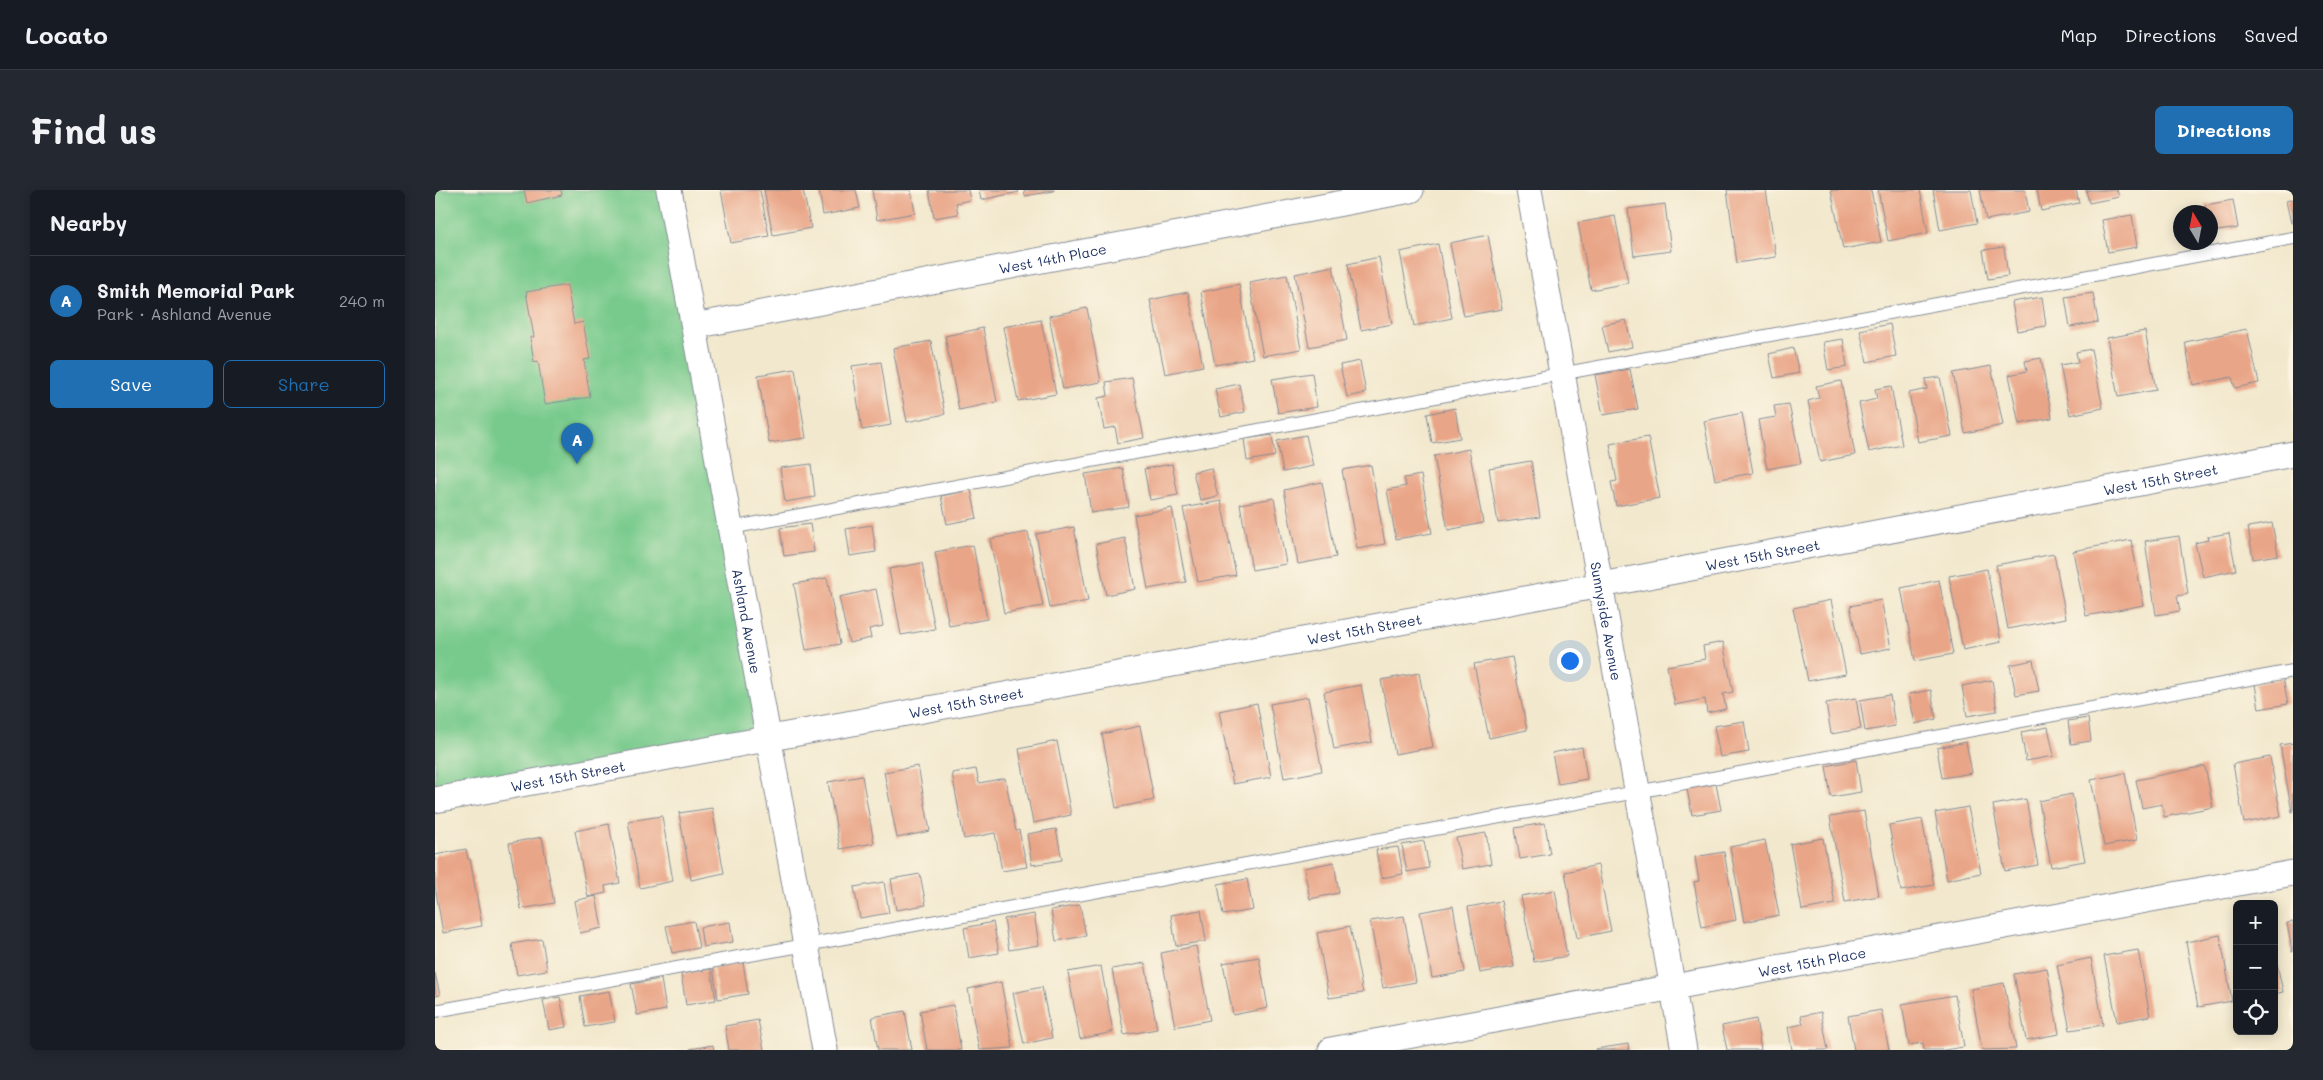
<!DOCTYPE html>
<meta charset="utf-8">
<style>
:root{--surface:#171b24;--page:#242831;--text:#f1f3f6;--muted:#9ea1a6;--line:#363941;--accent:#1f6fb2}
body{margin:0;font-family:Mali,sans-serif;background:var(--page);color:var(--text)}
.controls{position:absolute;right:15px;bottom:15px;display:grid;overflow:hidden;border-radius:8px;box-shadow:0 2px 12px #0003}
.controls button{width:45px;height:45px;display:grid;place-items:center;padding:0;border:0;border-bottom:1px solid var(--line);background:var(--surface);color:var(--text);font:25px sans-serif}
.compass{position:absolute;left:1738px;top:15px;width:45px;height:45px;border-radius:50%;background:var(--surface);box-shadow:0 2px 12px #0003;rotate:350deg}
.you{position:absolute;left:1134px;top:470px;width:18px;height:18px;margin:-12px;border:4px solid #fff;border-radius:50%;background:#1a73e8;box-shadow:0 0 0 8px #1a73e833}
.badge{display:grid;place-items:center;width:32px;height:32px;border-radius:50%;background:var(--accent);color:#fff;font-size:16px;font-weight:700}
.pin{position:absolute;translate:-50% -41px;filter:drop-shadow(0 1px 2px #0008)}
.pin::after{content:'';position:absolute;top:26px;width:18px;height:15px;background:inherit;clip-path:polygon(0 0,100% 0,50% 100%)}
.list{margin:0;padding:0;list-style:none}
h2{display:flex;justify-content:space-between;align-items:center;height:65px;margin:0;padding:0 20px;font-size:21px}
h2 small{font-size:16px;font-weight:400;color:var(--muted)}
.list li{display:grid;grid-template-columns:32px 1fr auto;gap:15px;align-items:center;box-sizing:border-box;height:90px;padding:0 20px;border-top:1px solid var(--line)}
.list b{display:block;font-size:19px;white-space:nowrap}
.list p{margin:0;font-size:16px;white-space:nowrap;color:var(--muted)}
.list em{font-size:16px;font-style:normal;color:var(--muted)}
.actions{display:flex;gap:10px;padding:15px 20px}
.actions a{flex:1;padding:11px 0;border:1px solid var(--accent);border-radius:8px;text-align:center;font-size:18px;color:var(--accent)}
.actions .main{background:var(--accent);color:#fff}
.icon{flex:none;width:28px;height:28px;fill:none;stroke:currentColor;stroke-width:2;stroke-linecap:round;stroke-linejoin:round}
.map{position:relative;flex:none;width:1858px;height:860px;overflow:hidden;border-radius:8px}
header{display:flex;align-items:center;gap:30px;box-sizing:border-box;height:70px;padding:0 25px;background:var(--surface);border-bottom:1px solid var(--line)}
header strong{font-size:24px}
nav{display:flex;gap:28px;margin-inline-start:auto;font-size:18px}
.intro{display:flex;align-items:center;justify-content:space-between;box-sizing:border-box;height:120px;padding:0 30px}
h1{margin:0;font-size:35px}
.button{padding:12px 22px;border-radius:8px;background:var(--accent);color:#fff;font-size:18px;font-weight:700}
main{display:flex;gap:30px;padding:0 30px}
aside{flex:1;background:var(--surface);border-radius:8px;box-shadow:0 2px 12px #0003}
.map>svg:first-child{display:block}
.green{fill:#78ca8c;stroke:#4a7c75}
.building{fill:#e9a587}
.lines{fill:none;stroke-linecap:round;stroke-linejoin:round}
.lane-casing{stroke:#868c96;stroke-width:14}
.street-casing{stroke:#868c96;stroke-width:27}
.lane{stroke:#fff;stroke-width:12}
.street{stroke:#fff;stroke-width:25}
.labels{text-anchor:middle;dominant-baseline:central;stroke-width:4;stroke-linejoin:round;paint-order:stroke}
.street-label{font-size:14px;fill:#1b2f5e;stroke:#fcf5e5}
</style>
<header>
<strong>Locato</strong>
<nav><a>Map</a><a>Directions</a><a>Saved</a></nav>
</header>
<div class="intro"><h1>Find us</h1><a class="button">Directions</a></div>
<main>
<aside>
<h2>Nearby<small></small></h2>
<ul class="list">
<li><span class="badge">A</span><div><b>Smith Memorial Park</b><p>Park · Ashland Avenue</p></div><em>240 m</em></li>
</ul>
<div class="actions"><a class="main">Save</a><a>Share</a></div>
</aside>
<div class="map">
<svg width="1858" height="860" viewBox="0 0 1858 860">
<rect width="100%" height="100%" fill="#fcf5e5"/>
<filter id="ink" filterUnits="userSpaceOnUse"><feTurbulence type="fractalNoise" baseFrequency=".02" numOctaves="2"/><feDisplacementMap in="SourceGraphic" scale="10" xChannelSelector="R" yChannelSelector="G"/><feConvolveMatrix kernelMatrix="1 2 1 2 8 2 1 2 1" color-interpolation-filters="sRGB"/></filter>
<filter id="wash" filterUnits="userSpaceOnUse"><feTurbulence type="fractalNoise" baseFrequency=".0096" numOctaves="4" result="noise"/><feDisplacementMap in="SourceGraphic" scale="20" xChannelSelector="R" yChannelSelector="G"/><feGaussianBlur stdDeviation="1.12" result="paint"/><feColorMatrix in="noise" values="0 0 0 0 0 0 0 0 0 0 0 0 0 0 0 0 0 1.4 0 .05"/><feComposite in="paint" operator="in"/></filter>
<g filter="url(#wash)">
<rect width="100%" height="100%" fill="#f2e8cd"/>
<path class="green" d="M0,0H234L333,548L0,610Z"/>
<g id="blocks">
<g class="building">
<path d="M89,0H126L127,5L92,13Z"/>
<path d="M286,0H325L334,46L296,53Z"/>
<path d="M329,0H368L376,38L338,45Z"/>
<path d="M384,0H421L425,18L388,25Z"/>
<path d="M437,0H476L480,23L442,30Z"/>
<path d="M494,0H533L535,10L521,13L523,24L499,28Z"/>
<path d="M544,0H583L584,2L546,10Z"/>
<path d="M589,0H619V1L590,6Z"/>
<path d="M1292,0H1331L1341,67L1302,73Z"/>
<path d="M1396,0H1436L1446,52L1408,59Z"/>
<path d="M1443,0H1485L1493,43L1453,51Z"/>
<path d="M1498,0H1536L1542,33L1505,40Z"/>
<path d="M1545,0H1590L1594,22L1551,30Z"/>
<path d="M1602,0H1641L1644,13L1606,21Z"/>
<path d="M1651,0H1682L1684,7L1654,13Z"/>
<path d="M1858,9V33H1856L1851,11Z"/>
<path d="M1798,10L1803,38L1776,42V22H1771L1770,15Z"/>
<path d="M1230,14L1236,61L1199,66L1193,19Z"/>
<path d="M1697,25L1702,57L1673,62L1667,30Z"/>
<path d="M1180,26L1193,93L1156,100L1143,33Z"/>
<path d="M1053,45L1067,119L1029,126L1015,53Z"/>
<path d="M1003,54L1017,128L979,136L965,62Z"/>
<path d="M1569,57L1573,86L1553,89L1548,60Z"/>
<path d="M944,67L957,134L926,140L913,74Z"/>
<path d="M898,76L912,150L874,157L860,84Z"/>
<path d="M852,85L866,159L828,166L814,92Z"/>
<path d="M804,94L818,168L780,175L766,102Z"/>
<path d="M132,95L139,134L148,132L155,169L149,170L155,207L110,214L103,171L99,172L95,147H99L91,102Z"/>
<path d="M753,102L768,176L730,184L715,110Z"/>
<path d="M1658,103L1663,132L1635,137L1630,107Z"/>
<path d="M1607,107L1611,136L1582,141L1577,112Z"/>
<path d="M652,118L666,192L628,199L614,126Z"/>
<path d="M606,130L621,204L583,211L568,137Z"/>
<path d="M1191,130L1197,157L1173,162L1167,135Z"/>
<path d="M1455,134L1461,166L1432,172L1425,140Z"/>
<path d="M548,138L562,212L524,220L510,146Z"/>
<path d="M1812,139L1824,193L1800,198L1797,187L1758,195L1750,152Z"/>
<path d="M1710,141L1721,200L1683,207L1672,148Z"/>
<path d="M1408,149L1412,177L1393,180L1388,152Z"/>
<path d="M496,151L510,224L472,232L458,158Z"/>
<path d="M1358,158L1364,183L1339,188L1334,164Z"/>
<path d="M1656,159L1668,218L1635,225L1625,175L1643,172L1641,162Z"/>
<path d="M1606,168L1617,228L1584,234L1574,185L1592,181L1590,171Z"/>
<path d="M925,171L931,203L912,207L905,175Z"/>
<path d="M446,172L456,235L427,240L417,176Z"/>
<path d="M1556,176L1568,235L1530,243L1518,183Z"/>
<path d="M360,179L371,248L334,253L323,185Z"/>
<path d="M1195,179L1203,219L1168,225L1160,185Z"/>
<path d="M877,183L882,217L843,223L837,189Z"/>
<path d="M1505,187L1517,246L1483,252L1474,203L1492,199L1490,189Z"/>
<path d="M697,188L709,248L683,253L680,237L669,239L663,208L673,206L671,192Z"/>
<path d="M1406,191L1420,265L1385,272L1373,211L1384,208L1381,196Z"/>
<path d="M804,194L810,222L786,227L780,199Z"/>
<path d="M1456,196L1467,255L1434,262L1424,213L1442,209L1440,199Z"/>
<path d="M1354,214L1366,273L1332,279L1323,230L1341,227L1339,216Z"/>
<path d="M1020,218L1025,248L997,253L992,224Z"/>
<path d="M1307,223L1318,283L1280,290L1269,231Z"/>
<path d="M837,245L840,266L812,271L809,249Z"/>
<path d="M871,245L878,276L848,282L842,251Z"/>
<path d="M1213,247L1225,308L1181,316L1176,292L1182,291L1175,254Z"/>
<path d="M1034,259L1048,333L1013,340L999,266Z"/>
<path d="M1096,271L1105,327L1063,333L1054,278Z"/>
<path d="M376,274L380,307L350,312L345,278Z"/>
<path d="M737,274L743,305L715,310L709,279Z"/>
<path d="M936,275L950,354L922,359L907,280Z"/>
<path d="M688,278L694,317L656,323L650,284Z"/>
<path d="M776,278L783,306L765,310L758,282Z"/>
<path d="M986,285L997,343L961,349L952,300L971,296L969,288Z"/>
<path d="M887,292L901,367L863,374L849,300Z"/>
<path d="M536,300L542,328L512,334L506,306Z"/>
<path d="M839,308L851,374L817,380L805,314Z"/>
<path d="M786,311L801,385L763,392L748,318Z"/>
<path d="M737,318L751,392L713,399L699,325Z"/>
<path d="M1837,333L1843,365L1818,369L1813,337Z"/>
<path d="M375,334L379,362L349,366L345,338Z"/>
<path d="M437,335L441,362L415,366L411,339Z"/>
<path d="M639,337L653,411L615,418L601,344Z"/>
<path d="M593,342L608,416L569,423L555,349Z"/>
<path d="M1794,343L1801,380L1768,387L1760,353L1773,350L1772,347Z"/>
<path d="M1744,346L1753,404L1742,406L1745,421L1721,425L1710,351Z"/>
<path d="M690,348L700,399L671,405L661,354Z"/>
<path d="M1696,350L1709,415L1651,426L1638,361Z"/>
<path d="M538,355L552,429L514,436L500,362Z"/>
<path d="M1619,364L1631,428L1573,439L1561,375Z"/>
<path d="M487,373L500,439L466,445L454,379Z"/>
<path d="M1552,379L1566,452L1528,460L1514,386Z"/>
<path d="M392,388L405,454L371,460L359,394Z"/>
<path d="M1504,390L1518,464L1480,471L1466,398Z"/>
<path d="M441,399L448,436L434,439L436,448L414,453L404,407Z"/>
<path d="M1396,410L1411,484L1373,491L1358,418Z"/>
<path d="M1446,410L1456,458L1425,464L1415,416Z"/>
<path d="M1288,452L1298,502L1288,504L1291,519L1272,523L1270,509L1240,515L1232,476L1270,469L1268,456Z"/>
<path d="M1077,467L1092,540L1054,548L1039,474Z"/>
<path d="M1598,470L1604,501L1581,505L1575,475Z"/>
<path d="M984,483L998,557L960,564L946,490Z"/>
<path d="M1848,488L1853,514L1824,519L1820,494Z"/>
<path d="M1557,490L1562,521L1532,526L1527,496Z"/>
<path d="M926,495L937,552L899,559L889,502Z"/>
<path d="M1496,500L1501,529L1480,534L1474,504Z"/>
<path d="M1455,505L1460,536L1430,541L1425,510Z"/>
<path d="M873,507L887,581L849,588L835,514Z"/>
<path d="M1421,508L1426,539L1396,544L1391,513Z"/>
<path d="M822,513L836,587L798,594L784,521Z"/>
<path d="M1653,528L1656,551L1636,554L1633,531Z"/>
<path d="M1309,531L1314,562L1285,567L1279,536Z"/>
<path d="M705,536L719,610L681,618L667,544Z"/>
<path d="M1613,537L1619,566L1591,571L1586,542Z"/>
<path d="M622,551L636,625L598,633L584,559Z"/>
<path d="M1531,552L1537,583L1507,588L1502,558Z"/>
<path d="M1858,553V622H1857L1845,555Z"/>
<path d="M1147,557L1152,589L1123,594L1117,563Z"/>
<path d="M1835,567L1846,626L1809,633L1798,574Z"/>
<path d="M1421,570L1426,602L1396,607L1391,576Z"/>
<path d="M483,576L495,641L462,648L449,582Z"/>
<path d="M1770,576L1778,617L1729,627L1727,614L1707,618L1701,590Z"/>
<path d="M541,579L544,593L570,588L581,641L584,640L592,677L567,681L560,643L529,649L517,583Z"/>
<path d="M1690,583L1702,650L1669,656L1656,590Z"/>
<path d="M427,586L439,653L405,659L393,592Z"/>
<path d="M1281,594L1286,620L1257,625L1252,599Z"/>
<path d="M1637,604L1650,671L1616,677L1604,611Z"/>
<path d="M1591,609L1603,675L1570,681L1558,615Z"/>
<path d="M1533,617L1546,683L1512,690L1500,623Z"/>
<path d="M277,618L289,683L256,690L244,623Z"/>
<path d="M1429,621L1444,706L1410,712L1395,627Z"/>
<path d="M227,626L238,691L205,698L193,631Z"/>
<path d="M1487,629L1499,695L1466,701L1454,635Z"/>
<path d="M1110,633L1115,664L1085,669L1080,638Z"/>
<path d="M174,634L185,693L170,696L171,703L153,707L140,641Z"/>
<path d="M621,639L627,670L597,675L592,644Z"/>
<path d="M1051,643L1056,674L1027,679L1021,648Z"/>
<path d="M107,647L119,713L86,719L74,653Z"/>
<path d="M1388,648L1400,714L1367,720L1355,654Z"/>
<path d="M1330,650L1344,725L1309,732L1295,657Z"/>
<path d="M989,651L994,678L972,682L967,655Z"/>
<path d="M963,657L968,684L946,688L941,660Z"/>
<path d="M31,659L33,669H35L47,736L8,743L0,696V665Z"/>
<path d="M1289,662L1301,730L1267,737L1259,692L1264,691L1260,667Z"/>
<path d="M899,672L904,703L875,709L869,678Z"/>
<path d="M1163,675L1176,741L1142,748L1130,682Z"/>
<path d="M485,684L491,715L461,720L456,689Z"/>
<path d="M812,689L818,720L788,725L783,694Z"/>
<path d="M449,692L454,723L425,728L419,697Z"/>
<path d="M1120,700L1132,766L1099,772L1086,706Z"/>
<path d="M161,706L167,738L145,743L139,711Z"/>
<path d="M1066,711L1079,777L1045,783L1033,717Z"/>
<path d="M645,715L651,746L621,751L616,720Z"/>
<path d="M1018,716L1030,782L997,788L985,722Z"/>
<path d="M766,720L771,751L741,756L736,725Z"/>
<path d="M599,724L604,755L574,760L569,729Z"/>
<path d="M969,726L981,792L948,798L935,731Z"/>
<path d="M259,731L264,758L237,763L231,736Z"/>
<path d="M295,732L298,752L268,757L265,737Z"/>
<path d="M558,732L564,763L534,768L529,738Z"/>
<path d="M1858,732V762H1857L1852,733Z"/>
<path d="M915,736L928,803L894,808L882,743Z"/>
<path d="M1785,745L1797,811L1763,817L1751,752Z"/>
<path d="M107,749L112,780L82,785L77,754Z"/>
<path d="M761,756L775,830L740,837L726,763Z"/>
<path d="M1703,760L1715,826L1682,832L1669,766Z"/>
<path d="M1839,760L1848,802L1839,804Z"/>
<path d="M824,767L833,818L798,825L788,773Z"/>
<path d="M1656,768L1668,835L1635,840L1622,775Z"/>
<path d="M308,772L313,804L283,809L278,778Z"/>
<path d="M710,773L722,839L689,845L677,779Z"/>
<path d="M666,776L678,842L645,849L633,782Z"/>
<path d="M1612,778L1624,844L1591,850L1579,784Z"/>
<path d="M276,779L281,810L251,815L246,784Z"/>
<path d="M0,783L5,805L0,806Z"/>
<path d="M226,789L231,820L202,825L196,794Z"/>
<path d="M566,792L578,858L544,860L533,799Z"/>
<path d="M1569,793L1581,859L1547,860L1536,799Z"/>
<path d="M607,797L617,848L589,854L578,803Z"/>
<path d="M174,801L180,832L150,837L145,806Z"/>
<path d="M1520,805L1529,857L1509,860H1489L1488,853L1474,855L1467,814Z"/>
<path d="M125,807L131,837L114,840L108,810Z"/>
<path d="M518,815L526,860H492L485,821Z"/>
<path d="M1446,820L1454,860H1419L1413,826Z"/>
<path d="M470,821L477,860H443L437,827Z"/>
<path d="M1386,822L1393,860H1357L1353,837L1368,834L1366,826Z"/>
<path d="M1321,829L1326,860H1292L1287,836Z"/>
<path d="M323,830L329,860H294L290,836Z"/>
<path d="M1193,854L1194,860H1161V859Z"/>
<path d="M278,855L279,860H255V859Z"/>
</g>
</g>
</g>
<g filter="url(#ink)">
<use href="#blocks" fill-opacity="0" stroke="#868c96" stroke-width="1"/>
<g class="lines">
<g class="lane-casing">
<g id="lane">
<path d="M295,338L1858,48"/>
<path d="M0,821L371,755L1858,481"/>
</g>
</g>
<g class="street-casing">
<g id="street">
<path id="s1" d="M234,0L390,860"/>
<path id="s2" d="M1094,0L1249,860"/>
<path id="s3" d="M259,136L976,0"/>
<path id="s4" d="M0,610L1166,395L1858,264"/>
<path id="s5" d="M896,860L1858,683"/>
</g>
</g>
<use href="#lane" class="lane"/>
<use href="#street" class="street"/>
</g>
</g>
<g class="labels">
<g class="street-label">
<text stroke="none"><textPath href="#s3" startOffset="365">West 14th Place</textPath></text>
<text stroke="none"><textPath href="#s4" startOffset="1755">West 15th Street</textPath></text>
<text stroke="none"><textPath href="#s4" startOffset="1350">West 15th Street</textPath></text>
<text stroke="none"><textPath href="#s1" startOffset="438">Ashland Avenue</textPath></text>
<text stroke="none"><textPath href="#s2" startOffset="438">Sunnyside Avenue</textPath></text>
<text stroke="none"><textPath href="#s4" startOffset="945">West 15th Street</textPath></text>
<text stroke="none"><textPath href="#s4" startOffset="540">West 15th Street</textPath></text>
<text stroke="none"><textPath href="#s4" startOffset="135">West 15th Street</textPath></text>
<text stroke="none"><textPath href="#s5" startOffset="489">West 15th Place</textPath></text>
</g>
</g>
</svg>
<div class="controls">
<button>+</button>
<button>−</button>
<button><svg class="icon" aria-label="locate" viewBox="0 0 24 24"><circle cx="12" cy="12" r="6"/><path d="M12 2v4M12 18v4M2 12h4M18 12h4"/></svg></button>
</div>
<svg class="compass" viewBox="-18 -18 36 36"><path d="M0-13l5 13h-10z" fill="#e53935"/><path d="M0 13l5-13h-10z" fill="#9ea1a6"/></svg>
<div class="you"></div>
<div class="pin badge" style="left:142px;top:274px">A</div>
</div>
</main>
